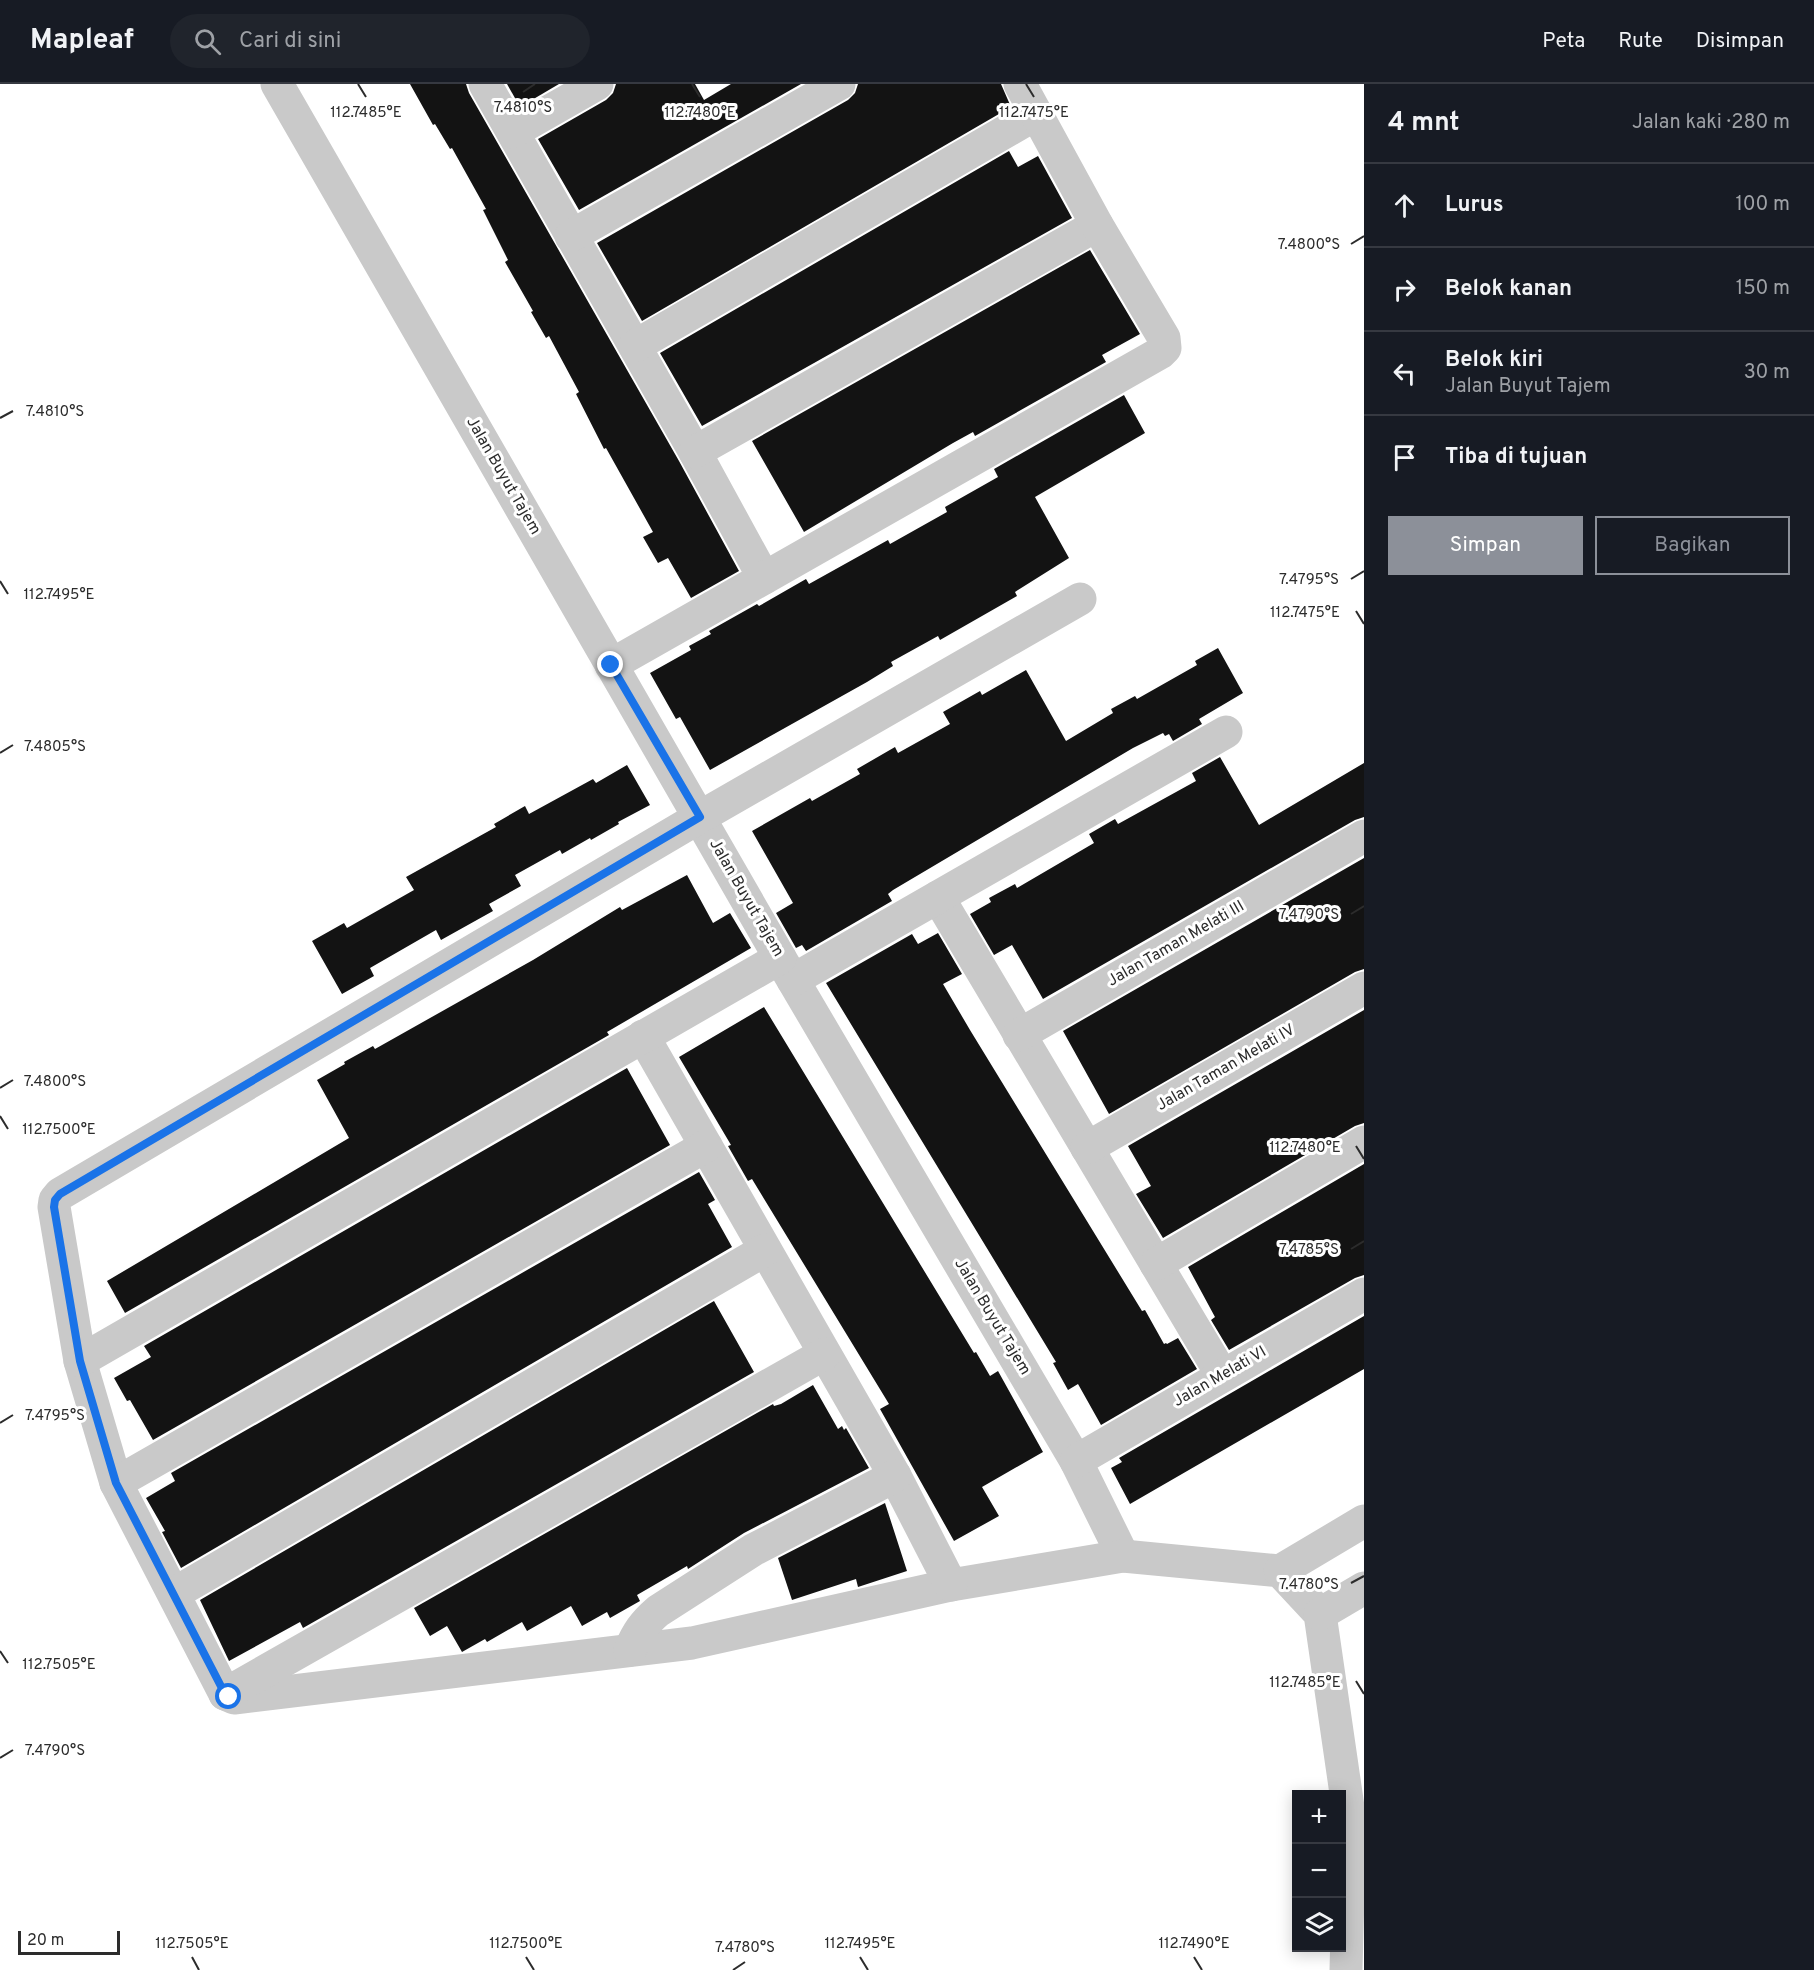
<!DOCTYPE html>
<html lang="id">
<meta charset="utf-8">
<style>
:root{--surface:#171b24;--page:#20242c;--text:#f1f3f6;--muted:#9ea1a6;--line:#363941;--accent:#8c9099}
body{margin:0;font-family:Overpass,sans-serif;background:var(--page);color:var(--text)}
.controls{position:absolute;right:18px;bottom:18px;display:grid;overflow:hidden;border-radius:0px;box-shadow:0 3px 15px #0003}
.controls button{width:54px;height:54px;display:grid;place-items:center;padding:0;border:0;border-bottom:2px solid var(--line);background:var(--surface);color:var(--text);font:30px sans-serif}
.scale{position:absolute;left:18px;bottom:15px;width:102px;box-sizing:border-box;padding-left:6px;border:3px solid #2c2c2c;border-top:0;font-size:16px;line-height:21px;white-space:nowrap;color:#2c2c2c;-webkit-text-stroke:4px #fff;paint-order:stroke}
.stop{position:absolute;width:18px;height:18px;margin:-14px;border:4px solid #1a73e8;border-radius:50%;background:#fff}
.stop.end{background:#1a73e8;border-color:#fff;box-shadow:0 2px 6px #0008}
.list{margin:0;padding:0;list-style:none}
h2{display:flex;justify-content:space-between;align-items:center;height:78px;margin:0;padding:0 24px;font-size:26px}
h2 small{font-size:20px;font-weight:400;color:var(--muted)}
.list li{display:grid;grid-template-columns:39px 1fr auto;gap:18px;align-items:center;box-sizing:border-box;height:84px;padding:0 24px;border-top:2px solid var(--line)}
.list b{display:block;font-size:22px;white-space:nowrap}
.list p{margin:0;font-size:20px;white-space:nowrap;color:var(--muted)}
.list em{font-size:20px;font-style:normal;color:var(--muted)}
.actions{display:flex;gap:12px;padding:18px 24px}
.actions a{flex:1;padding:14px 0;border:2px solid var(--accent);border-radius:0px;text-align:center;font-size:21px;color:var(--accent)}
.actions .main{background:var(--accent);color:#fff}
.icon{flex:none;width:33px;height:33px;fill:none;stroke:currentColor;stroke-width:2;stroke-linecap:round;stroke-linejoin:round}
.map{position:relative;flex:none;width:1364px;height:1886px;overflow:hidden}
header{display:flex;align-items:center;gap:36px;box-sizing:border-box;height:84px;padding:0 30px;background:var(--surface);border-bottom:2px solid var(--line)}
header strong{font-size:28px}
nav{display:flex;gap:33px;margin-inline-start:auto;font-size:21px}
.search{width:420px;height:54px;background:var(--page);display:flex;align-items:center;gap:15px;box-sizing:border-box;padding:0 21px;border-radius:33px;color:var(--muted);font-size:22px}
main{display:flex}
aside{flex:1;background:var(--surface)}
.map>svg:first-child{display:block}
.building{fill:#131313}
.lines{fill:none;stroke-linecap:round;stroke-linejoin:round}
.street{stroke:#c9c9c9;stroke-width:33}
.route{stroke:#1a73e8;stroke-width:8}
.ticks{fill:none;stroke:#2c2c2c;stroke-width:2}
.labels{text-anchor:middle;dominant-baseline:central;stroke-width:6;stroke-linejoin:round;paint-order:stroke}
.street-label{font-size:16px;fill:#2c2c2c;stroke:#fff}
.ticks-label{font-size:15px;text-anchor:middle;fill:#2c2c2c;stroke:#fff;stroke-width:6;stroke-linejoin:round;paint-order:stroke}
</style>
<header>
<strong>Mapleaf</strong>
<div class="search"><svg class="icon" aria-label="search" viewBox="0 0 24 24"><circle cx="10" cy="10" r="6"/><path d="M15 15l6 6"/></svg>Cari di sini</div>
<nav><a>Peta</a><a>Rute</a><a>Disimpan</a></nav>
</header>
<main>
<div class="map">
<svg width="1364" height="1886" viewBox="0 0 1364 1886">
<rect width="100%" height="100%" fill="#fff"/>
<g class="building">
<path d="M410,0H466L469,9L679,377L739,487L691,514L668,474L658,479L643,453L653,448L606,364L604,365L576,310L579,308L549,252L546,254L531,228L533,227L505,178L508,176L483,126L486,125L452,64L450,65L435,40L433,41Z"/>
<path d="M507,0H559L520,23Z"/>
<path d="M616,0H695L704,16L731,0H801L579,126L538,55L606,16L613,9Z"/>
<path d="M858,0H1001L1011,23L642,237L597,159L848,16L855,9Z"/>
<path d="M1009,67L1018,83L1038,72L1072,134L702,342L660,269Z"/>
<path d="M1090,166L1140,250L1102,271L1106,278L975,352L973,348L953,359L804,448L752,357Z"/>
<path d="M1124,311L1145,349L1035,413L1069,474L1015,508L1017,512L940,556L938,552L891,578L893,582L867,598L710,686L680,633L676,635L650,589L691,566L689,562L711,550L709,547L757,520L759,522L806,495L809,500L888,456L890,460L947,428L945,423L998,393L994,385Z"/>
<path d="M1218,564L1243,609L1199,635L1202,640L1173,657L1169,650L1165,652L1163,649L1133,664L893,806L888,810L892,817L806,867L802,861L796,864L776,829L793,819L752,747L810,714L812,717L860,690L857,685L895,663L898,669L950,640L943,628L980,607L982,611L1026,586L1066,657L1113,629L1111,625L1135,612L1137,615L1197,581L1195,577Z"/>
<path d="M1220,673L1259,741L1364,679V733L1355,736L1043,915L1012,861L994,871L970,830L991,818L989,814L1015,800L1017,804L1094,759L1089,750L1115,735L1118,740L1196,697L1192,689Z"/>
<path d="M627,681L650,721L618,738L619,740L591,756L590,754L562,770L560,766L515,791L521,802L489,820L493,827L441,856L436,846L370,884L374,892L342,910L312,857L344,839L347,844L414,806L406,793L496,743L494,740L525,722L529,730L593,695L596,699Z"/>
<path d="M1364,774V885L1355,888L1109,1030L1063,947Z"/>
<path d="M687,791L713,839L730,829L751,864L607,948L609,951L125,1229L107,1197L349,1054L317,996L345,980L344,978L373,962L375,965L533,876L620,823L622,826Z"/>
<path d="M938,849L962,890L943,900L970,946L1142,1227L1145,1226L1164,1260L1166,1259L1167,1260L1178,1254L1197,1285L1101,1341L1078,1300L1068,1306L1053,1279L1056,1278L826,899L912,850L918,860Z"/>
<path d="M764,923L974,1269L976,1268L990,1292L998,1287L1043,1368L982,1403L999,1432L954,1457L880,1325L889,1320L752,1095L748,1097L728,1062L731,1061L679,973Z"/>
<path d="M1364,926V1039L1355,1042L1163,1154L1136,1110L1151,1102L1128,1062Z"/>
<path d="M627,984L670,1061L153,1356L130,1316L127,1317L114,1294L151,1273L144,1262Z"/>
<path d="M1364,1080V1191L1355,1194L1229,1266L1211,1236L1215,1233L1188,1183Z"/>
<path d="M699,1088L715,1116L708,1120L732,1163L181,1484L162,1448L165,1447L146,1414L175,1397L171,1389Z"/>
<path d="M714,1217L754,1288L303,1544L300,1538L229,1577L200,1516Z"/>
<path d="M1364,1232V1285L1130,1420L1111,1384L1122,1378L1119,1374Z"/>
<path d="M813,1301L838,1345L842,1342L844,1346L846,1344L869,1384L744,1449L688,1485L687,1482L637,1511L640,1517L610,1534L607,1528L582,1542L571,1522L527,1547L522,1538L487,1558L485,1555L462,1568L447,1542L430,1552L414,1524L773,1320L774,1322L781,1320Z"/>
<path d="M885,1419L907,1487L858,1503L856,1495L792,1516L778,1474Z"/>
</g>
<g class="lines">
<g class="street">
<path d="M277,0L780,874L1076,1377L1123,1472"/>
<path d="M485,0L695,368L764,494"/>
<path d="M513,48L597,0"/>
<path d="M571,152L839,0"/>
<path d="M635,262L1036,30"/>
<path d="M695,368L1097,141"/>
<path d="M1080,515L700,733L60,1110L55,1116L54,1123L80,1277L116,1399L225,1610L234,1614L692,1559L951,1501L1123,1472L1280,1487L1320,1530L1350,1737L1346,1886"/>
<path d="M611,581L1160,269L1165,264L1164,254L1097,141L1020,0"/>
<path d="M938,813L1222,1291"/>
<path d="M793,896L1226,648"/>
<path d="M1019,951L1364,752"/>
<path d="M643,952L895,1392L951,1501"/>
<path d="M1087,1064L1364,904"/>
<path d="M1156,1180L1364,1058"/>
<path d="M80,1277L780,874"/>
<path d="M1076,1377L1364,1210"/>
<path d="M116,1399L706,1062"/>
<path d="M1280,1487L1364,1437"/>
<path d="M175,1509L765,1166"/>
<path d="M1320,1530L1364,1504"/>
<path d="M630,1566C637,1549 644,1539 658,1527L753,1466L895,1392"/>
<path d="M225,1610L824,1270"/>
</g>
</g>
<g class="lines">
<path class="route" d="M229,1613L225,1610L116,1399L80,1277L54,1123L55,1116L60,1110L700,733L611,581"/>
</g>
<path class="ticks" d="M358,0L366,13M692,0L700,13M1026,0L1034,13M523,8L535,0M1351,160L1364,152M0,334L13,327M1351,495L1364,487M0,497L8,510M1356,527L1364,540M0,669L13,661M1351,830L1364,822M0,1004L13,996M0,1032L8,1045M1356,1062L1364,1075M1351,1165L1364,1157M0,1339L13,1331M1351,1499L1364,1492M0,1567L8,1579M1356,1597L1364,1610M0,1674L13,1666M192,1873L199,1886M526,1873L534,1886M860,1873L868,1886M1194,1873L1202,1886M733,1886L745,1878"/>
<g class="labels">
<g class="street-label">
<text transform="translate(503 392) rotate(60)">Jalan Buyut Tajem</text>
<text transform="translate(746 814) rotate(60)">Jalan Buyut Tajem</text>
<text transform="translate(1176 860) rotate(-30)">Jalan Taman Melati III</text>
<text transform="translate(1226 984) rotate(-30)">Jalan Taman Melati IV</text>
<text transform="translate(992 1233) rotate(59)">Jalan Buyut Tajem</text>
<text transform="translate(1220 1293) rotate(-30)">Jalan Melati VI</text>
</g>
</g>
<g class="ticks-label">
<text x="523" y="28">7.4810°S</text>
<text x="366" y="33">112.7485°E</text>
<text x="700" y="33">112.7480°E</text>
<text x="1034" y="33">112.7475°E</text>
<text x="1309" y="165">7.4800°S</text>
<text x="55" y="332">7.4810°S</text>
<text x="1309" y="500">7.4795°S</text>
<text x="59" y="515">112.7495°E</text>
<text x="1305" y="533">112.7475°E</text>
<text x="55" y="667">7.4805°S</text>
<text x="1309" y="835">7.4790°S</text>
<text x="55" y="1002">7.4800°S</text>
<text x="59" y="1050">112.7500°E</text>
<text x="1305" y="1068">112.7480°E</text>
<text x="1309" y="1170">7.4785°S</text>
<text x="55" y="1336">7.4795°S</text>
<text x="1309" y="1505">7.4780°S</text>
<text x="59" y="1585">112.7505°E</text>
<text x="1305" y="1603">112.7485°E</text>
<text x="55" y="1671">7.4790°S</text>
<text x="192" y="1864">112.7505°E</text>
<text x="526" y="1864">112.7500°E</text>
<text x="860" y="1864">112.7495°E</text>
<text x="1194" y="1864">112.7490°E</text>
<text x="745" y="1868">7.4780°S</text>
</g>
</svg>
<div class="controls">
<button>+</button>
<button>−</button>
<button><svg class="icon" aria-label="layers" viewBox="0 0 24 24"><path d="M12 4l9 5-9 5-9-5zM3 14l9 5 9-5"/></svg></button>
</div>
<div class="scale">20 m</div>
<div class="stop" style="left:229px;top:1613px"></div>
<div class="stop end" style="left:611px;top:581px"></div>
</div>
<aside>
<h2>4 mnt<small>Jalan kaki · 280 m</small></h2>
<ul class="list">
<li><svg class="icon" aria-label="ahead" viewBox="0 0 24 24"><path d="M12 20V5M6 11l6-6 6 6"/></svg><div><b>Lurus</b></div><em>100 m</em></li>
<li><svg class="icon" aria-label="right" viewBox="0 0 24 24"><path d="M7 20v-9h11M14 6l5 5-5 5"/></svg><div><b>Belok kanan</b></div><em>150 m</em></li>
<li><svg class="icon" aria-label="left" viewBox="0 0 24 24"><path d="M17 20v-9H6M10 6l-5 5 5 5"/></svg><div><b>Belok kiri</b><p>Jalan Buyut Tajem</p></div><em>30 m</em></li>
<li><svg class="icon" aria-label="arrive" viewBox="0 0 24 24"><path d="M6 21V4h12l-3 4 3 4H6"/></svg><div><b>Tiba di tujuan</b></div></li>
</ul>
<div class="actions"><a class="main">Simpan</a><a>Bagikan</a></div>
</aside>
</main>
